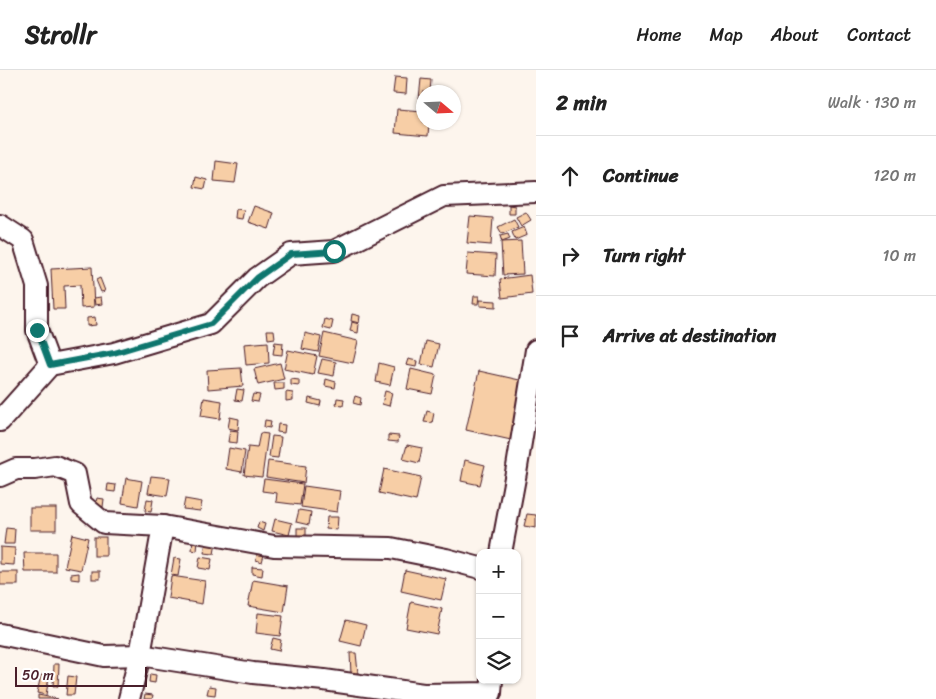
<!DOCTYPE html>
<meta charset="utf-8">
<style>
:root{--surface:#fff;--page:#f2f2f2;--text:#222;--muted:#767676;--line:#e0e0e0}
body{margin:0;font-family:Sriracha,sans-serif;background:var(--page);color:var(--text)}
.controls{position:absolute;right:15px;bottom:15px;display:grid;overflow:hidden;border-radius:10px;box-shadow:0 1px 4px #0004}
.controls button{width:45px;height:45px;display:grid;place-items:center;padding:0;border:0;border-bottom:1px solid var(--line);background:var(--surface);color:var(--text);font:25px sans-serif}
.compass{position:absolute;left:416px;top:15px;width:45px;height:45px;border-radius:50%;background:var(--surface);box-shadow:0 1px 4px #0004;rotate:109deg}
.scale{position:absolute;left:15px;bottom:12px;width:132px;box-sizing:border-box;padding-left:5px;border:2px solid #4a1f2b;border-top:0;font-size:14px;line-height:18px;white-space:nowrap;color:#4a1f2b;-webkit-text-stroke:4px #fff;paint-order:stroke}
.stop{position:absolute;width:15px;height:15px;margin:-11px;border:4px solid #0f766e;border-radius:50%;background:#fff}
.stop.end{background:#0f766e;border-color:#fff;box-shadow:0 1px 5px #0008}
.list{margin:0;padding:0;list-style:none}
h2{display:flex;justify-content:space-between;align-items:center;height:65px;margin:0;padding:0 20px;font-size:21px}
h2 small{font-size:16px;font-weight:400;color:var(--muted)}
.list li{display:grid;grid-template-columns:32px 1fr auto;gap:15px;align-items:center;box-sizing:border-box;height:80px;padding:0 20px;border-top:1px solid var(--line)}
.list b{display:block;font-size:19px;white-space:nowrap}
.list em{font-size:16px;font-style:normal;color:var(--muted)}
.icon{flex:none;width:28px;height:28px;fill:none;stroke:currentColor;stroke-width:2;stroke-linecap:round;stroke-linejoin:round}
.map{position:relative;flex:none;width:536px;height:629px;overflow:hidden}
header{display:flex;align-items:center;gap:30px;box-sizing:border-box;height:70px;padding:0 25px;background:var(--surface);border-bottom:1px solid var(--line)}
header strong{font-size:24px}
nav{display:flex;gap:28px;margin-inline-start:auto;font-size:18px}
main{display:flex}
aside{flex:1;background:var(--surface)}
.map>svg:first-child{display:block}
.building{fill:#f7cea6;stroke:#4a1f2b}
.lines{fill:none;stroke-linecap:round;stroke-linejoin:round}
.minor-casing{stroke:#4a1f2b;stroke-width:24}
.minor{stroke:#fff;stroke-width:20}
.route{stroke:#0f766e;stroke-width:6}
</style>
<header>
<strong>Strollr</strong>
<nav><a>Home</a><a>Map</a><a>About</a><a>Contact</a></nav>
</header>
<main>
<div class="map">
<svg width="536" height="629" viewBox="0 0 536 629">
<rect width="100%" height="100%" fill="#fdf5ed"/>
<filter id="ink" filterUnits="userSpaceOnUse"><feTurbulence type="fractalNoise" baseFrequency=".02" numOctaves="2"/><feDisplacementMap in="SourceGraphic" scale="10" xChannelSelector="R" yChannelSelector="G"/><feConvolveMatrix kernelMatrix="1 2 1 2 8 2 1 2 1" color-interpolation-filters="sRGB"/></filter>
<g filter="url(#ink)">
<g class="building">
<path d="M395,7L407,8L406,24L393,23Z"/>
<path d="M421,9L431,10L430,22H423V29H419Z"/>
<path d="M397,39L423,41V52H429L428,66L395,63Z"/>
<path d="M216,91L238,94L235,113L214,111Z"/>
<path d="M196,107L207,110L205,119L194,117Z"/>
<path d="M509,135L515,136V144H509Z"/>
<path d="M254,136L274,143L269,159L248,152Z"/>
<path d="M236,139L244,140L242,149L235,148Z"/>
<path d="M526,142L531,150L521,156L516,147Z"/>
<path d="M470,146L493,148L491,175L467,173Z"/>
<path d="M514,149L518,157L502,164L498,157Z"/>
<path d="M524,157L527,165L515,170L512,162Z"/>
<path d="M508,164L510,169L502,172L500,166Z"/>
<path d="M521,171L523,204L503,205L501,172Z"/>
<path d="M468,183L496,185L495,206L466,204Z"/>
<path d="M92,197L94,237L81,238L80,215L64,216L65,239H53L51,199Z"/>
<path d="M530,205L532,224L502,228L500,209Z"/>
<path d="M100,208L105,221L101,222L96,210Z"/>
<path d="M474,226H479L478,234H473Z"/>
<path d="M101,227L102,234L95,235L94,228Z"/>
<path d="M480,230L496,231V237L480,236Z"/>
<path d="M352,244L360,246L359,253L351,251Z"/>
<path d="M95,247L96,255L87,256V248Z"/>
<path d="M325,249L333,251L331,260L323,258Z"/>
<path d="M352,252L359,254L358,263L350,261Z"/>
<path d="M267,260H274L275,268L268,269Z"/>
<path d="M305,263L321,267L318,282L302,279Z"/>
<path d="M324,263L358,271L353,293L319,286Z"/>
<path d="M426,271L439,274L434,297L421,294Z"/>
<path d="M268,272L269,293L246,295L244,274Z"/>
<path d="M275,272L283,273L282,285L273,284Z"/>
<path d="M288,280L317,286L313,305L284,299Z"/>
<path d="M322,289L336,292L334,306L318,303Z"/>
<path d="M408,289L417,291L416,297L406,295Z"/>
<path d="M280,293L284,309L258,315L254,299Z"/>
<path d="M379,293L394,297L390,315L376,312Z"/>
<path d="M241,298L243,316L208,319L207,300Z"/>
<path d="M411,299L436,305L432,324L407,319Z"/>
<path d="M479,301L524,311L511,370L466,360Z"/>
<path d="M291,309L299,310V316L291,315Z"/>
<path d="M326,309L336,312L335,318L325,316Z"/>
<path d="M274,313H284V319L275,320Z"/>
<path d="M237,319L244,320L242,331L235,330Z"/>
<path d="M385,321L392,323L389,336L382,334Z"/>
<path d="M286,322L293,323V330L286,331Z"/>
<path d="M253,324L260,325L258,332L251,331Z"/>
<path d="M355,326L361,328L360,335L353,333Z"/>
<path d="M204,328L222,331L220,349L201,346Z"/>
<path d="M309,328L321,331L320,336L308,333Z"/>
<path d="M337,328L344,329L343,336L336,335Z"/>
<path d="M427,341L434,343L432,353L424,352Z"/>
<path d="M230,347L239,349L238,360L228,358Z"/>
<path d="M265,350L271,351L270,358L264,357Z"/>
<path d="M278,354L285,355L284,363L277,362Z"/>
<path d="M230,360L238,361L237,373L228,372Z"/>
<path d="M260,363L268,364L262,407L244,405L248,377L257,378Z"/>
<path d="M388,365L399,366L398,372L388,371Z"/>
<path d="M272,366L281,367L278,388L269,387Z"/>
<path d="M407,375L422,378L419,393L403,389Z"/>
<path d="M229,378L245,381L242,402L226,399Z"/>
<path d="M465,390L485,395L480,415L461,411Z"/>
<path d="M268,391L306,396L304,413L266,407Z"/>
<path d="M384,399L421,407L416,431L379,423Z"/>
<path d="M151,406L170,408L167,426L148,423Z"/>
<path d="M126,408L142,411L138,436L122,433Z"/>
<path d="M264,409L303,414L300,435L276,432L277,423L262,421Z"/>
<path d="M108,414L116,415L115,422L107,421Z"/>
<path d="M304,416L340,421L337,442L301,437Z"/>
<path d="M97,428L104,429L103,437L95,436Z"/>
<path d="M147,429L153,430L151,442L145,441Z"/>
<path d="M185,429L202,432L200,441L183,439Z"/>
<rect x="30" y="438" width="26" height="22"/>
<path d="M299,440L311,442L309,455L296,452Z"/>
<path d="M527,444L536,445V458L524,456Z"/>
<path d="M327,447H338L337,460L326,459Z"/>
<path d="M275,449L292,453L289,465L272,461Z"/>
<path d="M259,452L265,454L263,461L257,458Z"/>
<path d="M6,458L15,459L14,474H4Z"/>
<rect x="297" y="458" width="9" height="8"/>
<path d="M72,464L88,468L81,500L65,497Z"/>
<rect x="94" y="467" width="12" height="19"/>
<path d="M193,470L198,471L197,481L192,480Z"/>
<path d="M206,472L216,473L214,484L204,483Z"/>
<path d="M0,477L15,478L14,495L0,494Z"/>
<path d="M258,479L265,481L262,492L256,490Z"/>
<path d="M24,483H56V502H25Z"/>
<path d="M200,487L212,489L210,500L198,498Z"/>
<path d="M174,488L181,489L178,506L171,505Z"/>
<path d="M252,497L263,498L262,506L252,504Z"/>
<path d="M405,500L446,509L441,530L401,521Z"/>
<rect x="92" y="501" width="8" height="8"/>
<rect x="0" y="502" width="18" height="13"/>
<path d="M79,503V510L71,509V504Z"/>
<path d="M171,506L205,511L202,534L168,528Z"/>
<path d="M253,510L288,516L284,542L248,536Z"/>
<path d="M411,532L442,539L437,564L406,558Z"/>
<path d="M258,543L283,546L280,566L256,563Z"/>
<path d="M346,550L366,555L361,576L340,571Z"/>
<path d="M273,568L281,570L279,581L270,579Z"/>
<path d="M350,583H356L358,603L351,604Z"/>
<path d="M54,594H59L58,617H53Z"/>
<path d="M150,604L156,605L155,613L149,612Z"/>
<path d="M41,605L49,607L46,625L37,623Z"/>
<path d="M68,606L76,607L74,625H66Z"/>
<path d="M209,616L216,617L215,625L207,624Z"/>
<path d="M145,624L153,625L152,629H144Z"/>
<path d="M38,625L58,629H38Z"/>
</g>
<g class="lines">
<g class="minor-casing">
<g id="minor">
<path d="M0,155L23,170L37,216V260L50,295"/>
<path d="M0,351L50,295L114,283L211,254L257,208L291,184L334,181L444,126L536,122"/>
<path d="M0,406L16,399H35L55,396L75,404L81,434L104,453L163,456"/>
<path d="M501,483L517,397L536,280"/>
<path d="M0,564L104,586L140,585L253,603L324,610L423,624L491,623L492,610"/>
<path d="M129,629L140,585L163,456L274,476L391,478L446,489L480,498"/>
</g>
</g>
<use href="#minor" class="minor"/>
</g>
</g>
<g class="lines" filter="url(#ink)">
<path class="route" d="M37,260L50,295L114,283L211,254L257,208L291,184L334,181"/>
</g>
</svg>
<div class="controls">
<button>+</button>
<button>−</button>
<button><svg class="icon" aria-label="layers" viewBox="0 0 24 24"><path d="M12 4l9 5-9 5-9-5zM3 14l9 5 9-5"/></svg></button>
</div>
<svg class="compass" viewBox="-18 -18 36 36"><path d="M0-13l5 13h-10z" fill="#e53935"/><path d="M0 13l5-13h-10z" fill="#767676"/></svg>
<div class="scale">50 m</div>
<div class="stop" style="left:334px;top:181px"></div>
<div class="stop end" style="left:37px;top:260px"></div>
</div>
<aside>
<h2>2 min<small>Walk · 130 m</small></h2>
<ul class="list">
<li><svg class="icon" aria-label="ahead" viewBox="0 0 24 24"><path d="M12 20V5M6 11l6-6 6 6"/></svg><div><b>Continue</b></div><em>120 m</em></li>
<li><svg class="icon" aria-label="right" viewBox="0 0 24 24"><path d="M7 20v-9h11M14 6l5 5-5 5"/></svg><div><b>Turn right</b></div><em>10 m</em></li>
<li><svg class="icon" aria-label="arrive" viewBox="0 0 24 24"><path d="M6 21V4h12l-3 4 3 4H6"/></svg><div><b>Arrive at destination</b></div></li>
</ul>
</aside>
</main>
